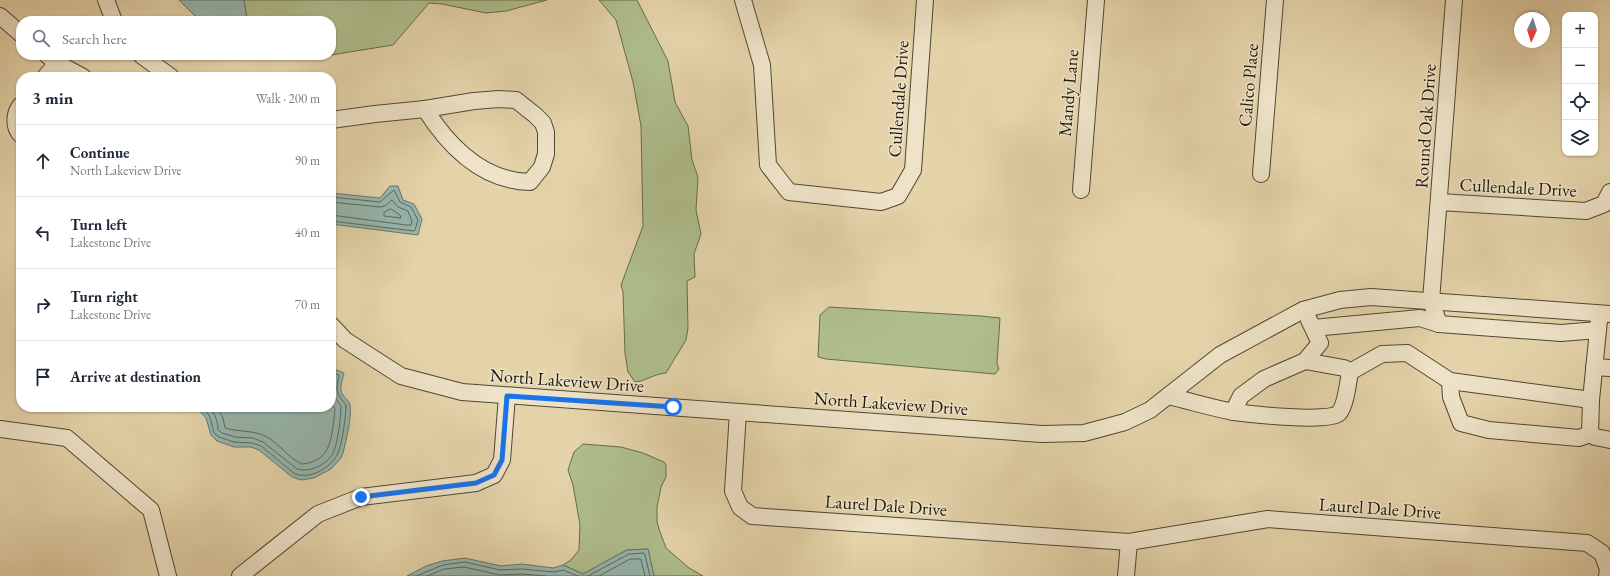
<!DOCTYPE html>
<meta charset="utf-8">
<style>
:root{--surface:#fff;--page:#f6f6f7;--text:#1f2937;--muted:#747a83;--line:#e0e1e3}
body{margin:0;font-family:"EB Garamond",serif;background:var(--page);color:var(--text)}
.controls{position:absolute;right:12px;top:12px;display:grid;overflow:hidden;border-radius:8px;box-shadow:0 1px 3px #0004}
.controls button{width:36px;height:36px;display:grid;place-items:center;padding:0;border:0;border-bottom:1px solid var(--line);background:var(--surface);color:var(--text);font:20px sans-serif}
.compass{position:absolute;left:1514px;top:12px;width:36px;height:36px;border-radius:50%;background:var(--surface);box-shadow:0 1px 3px #0004;rotate:184deg}
.stop{position:absolute;width:12px;height:12px;margin:-9px;border:3px solid #1a73e8;border-radius:50%;background:#fff}
.stop.end{background:#1a73e8;border-color:#fff;box-shadow:0 1px 4px #0008}
.list{margin:0;padding:0;list-style:none}
h2{display:flex;justify-content:space-between;align-items:center;height:52px;margin:0;padding:0 16px;font-size:17px}
h2 small{font-size:13px;font-weight:400;color:var(--muted)}
.list li{display:grid;grid-template-columns:26px 1fr auto;gap:12px;align-items:center;box-sizing:border-box;height:72px;padding:0 16px;border-top:1px solid var(--line)}
.list b{display:block;font-size:15px;white-space:nowrap}
.list p{margin:0;font-size:13px;white-space:nowrap;color:var(--muted)}
.list em{font-size:13px;font-style:normal;color:var(--muted)}
.icon{flex:none;width:22px;height:22px;fill:none;stroke:currentColor;stroke-width:2;stroke-linecap:round;stroke-linejoin:round}
.map{position:relative;flex:none;width:1610px;height:576px;overflow:hidden}
.search{position:absolute;background:var(--surface);box-shadow:0 1px 3px #0004;left:16px;top:16px;width:320px;height:44px;display:flex;align-items:center;gap:10px;box-sizing:border-box;padding:0 14px;border-radius:16px;color:var(--muted);font-size:15px}
.panel{position:absolute;background:var(--surface);box-shadow:0 1px 3px #0004;left:16px;top:72px;width:320px;height:340px;border-radius:16px}
.map>svg:first-child{display:block}
.green{fill:#afbe8c;stroke:#676b4d}
.water{fill:#96b7af;stroke:#66776f}
.lines{fill:none;stroke-linecap:round;stroke-linejoin:round}
.shore{stroke:#5a685e;stroke-width:1}
.minor-casing{stroke:#504735;stroke-width:18}
.minor{stroke:#eee3c8;stroke-width:16}
.route{stroke:#1a73e8;stroke-width:5}
.labels{text-anchor:middle;dominant-baseline:central;stroke-width:3;stroke-linejoin:round;paint-order:stroke}
.street-label{font-size:18px;fill:#1f180e;stroke:#eee3c8}
</style>
<div class="map">
<svg width="1610" height="576" viewBox="0 0 1610 576">
<rect width="100%" height="100%" fill="#e5d4aa"/>
<filter id="stains"><feTurbulence type="fractalNoise" baseFrequency=".005" numOctaves="4"/><feColorMatrix values="0 0 0 0 .2 0 0 0 0 .09 0 0 0 0 .02 0 0 0 .5 -.17"/></filter>
<radialGradient id="worn" r=".72"><stop offset=".6" stop-color="#630" stop-opacity="0"/><stop offset="1" stop-color="#630" stop-opacity=".3"/></radialGradient>
<g class="green">
<path d="M244,0H547L506,11L486,13L442,4L429,3L393,45L331,55V21H245L247,20Z"/>
<path d="M599,0H637L668,61L675,102L688,126L692,160L698,177L696,210L701,234L694,254L695,277L687,281L688,328L686,340L666,373C654,374 646,381 635,382L628,372L625,353L623,292L621,285L643,226L641,126L633,82L616,20Z"/>
<path d="M829,307L981,316L1000,318L997,364L999,369L995,374L826,359L818,357L820,315Z"/>
<path d="M583,444L621,447L643,453L664,462L666,465V477L661,487L657,507V522L660,532L666,548L689,568L703,576H654L648,549L627,550L583,574L563,565L571,560L579,550L580,525L573,485L568,470L574,452Z"/>
</g>
<g class="water">
<path d="M179,0H244L247,20L245,21H215L196,17Z"/>
<path d="M390,186H398L403,200L414,204L422,219L418,235L331,224V193L380,198Z"/>
<path d="M332,368L344,373C343,380 338,388 343,395C345,399 349,400 350,405C352,418 346,440 343,453L341,458L331,469L314,478L301,480L292,477L259,450L251,447H234L217,441L211,435L206,418L196,407H331Z"/>
<path d="M648,549L654,576H407L426,566L442,561L465,558L501,566L522,564L553,568L563,565L583,574L627,550Z"/>
</g>
<g class="lines">
<g class="shore">
<path d="M331,197L380,202L394,190L400,202L411,207L418,220L415,230L414,231L331,221"/>
<path d="M331,202L380,207L385,206L392,200L398,207L408,211L412,221L411,225H406L331,215"/>
<path d="M391,209L400,215L401,218L384,216V213Z"/>
<path d="M202,407C213,418 210,420 214,433L219,437L234,442L252,443L261,446L295,474C311,479 329,469 337,455C342,446 346,416 346,405L339,396L337,388L339,375L331,372"/>
<path d="M209,407C215,414 218,421 218,430L222,433L235,437L253,438L263,442L297,469C310,473 329,464 334,451C338,440 341,418 341,406C334,396 330,393 333,379L331,377"/>
<path d="M217,407L223,418L225,428C238,432 252,430 265,436C279,443 288,458 302,464C333,461 331,436 335,411V408L331,404"/>
<path d="M416,576L443,565L465,562L500,570L522,569L554,572L563,570L578,576"/>
<path d="M427,576L444,569L464,567L500,575L522,574L546,576"/>
<path d="M588,576L629,554L644,553L645,555L650,576"/>
<path d="M599,576L630,559H640L641,560L645,576"/>
</g>
<g class="minor-casing">
<g id="minor">
<path d="M106,0L114,21"/>
<path d="M743,0L762,65L768,165L789,192L881,202L898,196L913,170L925,0"/>
<path d="M0,16L21,34"/>
<path d="M47,55L57,63L83,77"/>
<path d="M141,55L171,77"/>
<path d="M45,77L57,63"/>
<path d="M499,99L516,100L535,115L543,123L546,132V154L542,167L530,182C482,181 449,147 425,109L474,101Z"/>
<path d="M21,105C14,113 13,127 21,135"/>
<path d="M331,120L375,114L425,109"/>
<path d="M1261,174L1275,0"/>
<path d="M1081,190L1096,0"/>
<path d="M1439,202L1586,211L1604,204L1610,192"/>
<path d="M1439,324L1431,301L1454,0"/>
<path d="M331,325L345,340L401,376L462,392L1042,434L1084,433L1125,422L1150,410L1220,355L1303,310L1340,300L1371,297L1610,314"/>
<path d="M1313,328L1420,318L1439,324L1561,333L1598,330"/>
<path d="M1305,361L1344,368L1350,372"/>
<path d="M1594,367L1610,368"/>
<path d="M1350,372L1382,354L1407,353L1450,381L1591,400"/>
<path d="M1450,381L1451,397L1461,423L1489,430L1579,438L1590,434L1595,437L1610,440"/>
<path d="M1168,396C1190,401 1212,408 1234,412C1249,414 1331,423 1339,413C1346,405 1348,382 1350,372"/>
<path d="M738,412L733,491L740,507L752,516L1129,542L1268,519L1587,543L1602,553L1608,569L1607,576"/>
<path d="M1233,412L1241,396L1264,379L1305,361L1320,343L1309,320"/>
<path d="M0,429L67,438L151,510L168,576"/>
<path d="M1590,434L1591,400L1599,320"/>
<path d="M240,576L318,514L361,497L476,483L494,475L502,460L507,396"/>
<path d="M1126,576L1129,542"/>
</g>
</g>
<use href="#minor" class="minor"/>
</g>
<g class="lines">
<path class="route" d="M361,497L476,483L494,475L502,460L507,396L673,407"/>
</g>
<g class="labels">
<g class="street-label">
<text transform="translate(1248 85) rotate(-85)">Calico Place</text>
<text transform="translate(1068 93) rotate(-85)">Mandy Lane</text>
<text transform="translate(898 99) rotate(-86)">Cullendale Drive</text>
<text transform="translate(1425 126) rotate(-86)">Round Oak Drive</text>
<text transform="translate(1518 187) rotate(3)">Cullendale Drive</text>
<text transform="translate(567 380) rotate(4)">North Lakeview Drive</text>
<text transform="translate(891 403) rotate(4)">North Lakeview Drive</text>
<text transform="translate(886 505) rotate(4)">Laurel Dale Drive</text>
<text transform="translate(1380 508) rotate(4)">Laurel Dale Drive</text>
</g>
</g>
<rect width="100%" height="100%" filter="url(#stains)"/>
<rect width="100%" height="100%" fill="url(#worn)"/>
</svg>
<div class="controls">
<button>+</button>
<button>−</button>
<button><svg class="icon" aria-label="locate" viewBox="0 0 24 24"><circle cx="12" cy="12" r="6"/><path d="M12 2v4M12 18v4M2 12h4M18 12h4"/></svg></button>
<button><svg class="icon" aria-label="layers" viewBox="0 0 24 24"><path d="M12 4l9 5-9 5-9-5zM3 14l9 5 9-5"/></svg></button>
</div>
<svg class="compass" viewBox="-18 -18 36 36"><path d="M0-13l5 13h-10z" fill="#e53935"/><path d="M0 13l5-13h-10z" fill="#747a83"/></svg>
<div class="stop" style="left:673px;top:407px"></div>
<div class="stop end" style="left:361px;top:497px"></div>
<div class="search"><svg class="icon" aria-label="search" viewBox="0 0 24 24"><circle cx="10" cy="10" r="6"/><path d="M15 15l6 6"/></svg>Search here</div>
<section class="panel">
<h2>3 min<small>Walk · 200 m</small></h2>
<ul class="list">
<li><svg class="icon" aria-label="ahead" viewBox="0 0 24 24"><path d="M12 20V5M6 11l6-6 6 6"/></svg><div><b>Continue</b><p>North Lakeview Drive</p></div><em>90 m</em></li>
<li><svg class="icon" aria-label="left" viewBox="0 0 24 24"><path d="M17 20v-9H6M10 6l-5 5 5 5"/></svg><div><b>Turn left</b><p>Lakestone Drive</p></div><em>40 m</em></li>
<li><svg class="icon" aria-label="right" viewBox="0 0 24 24"><path d="M7 20v-9h11M14 6l5 5-5 5"/></svg><div><b>Turn right</b><p>Lakestone Drive</p></div><em>70 m</em></li>
<li><svg class="icon" aria-label="arrive" viewBox="0 0 24 24"><path d="M6 21V4h12l-3 4 3 4H6"/></svg><div><b>Arrive at destination</b></div></li>
</ul>
</section>
</div>
